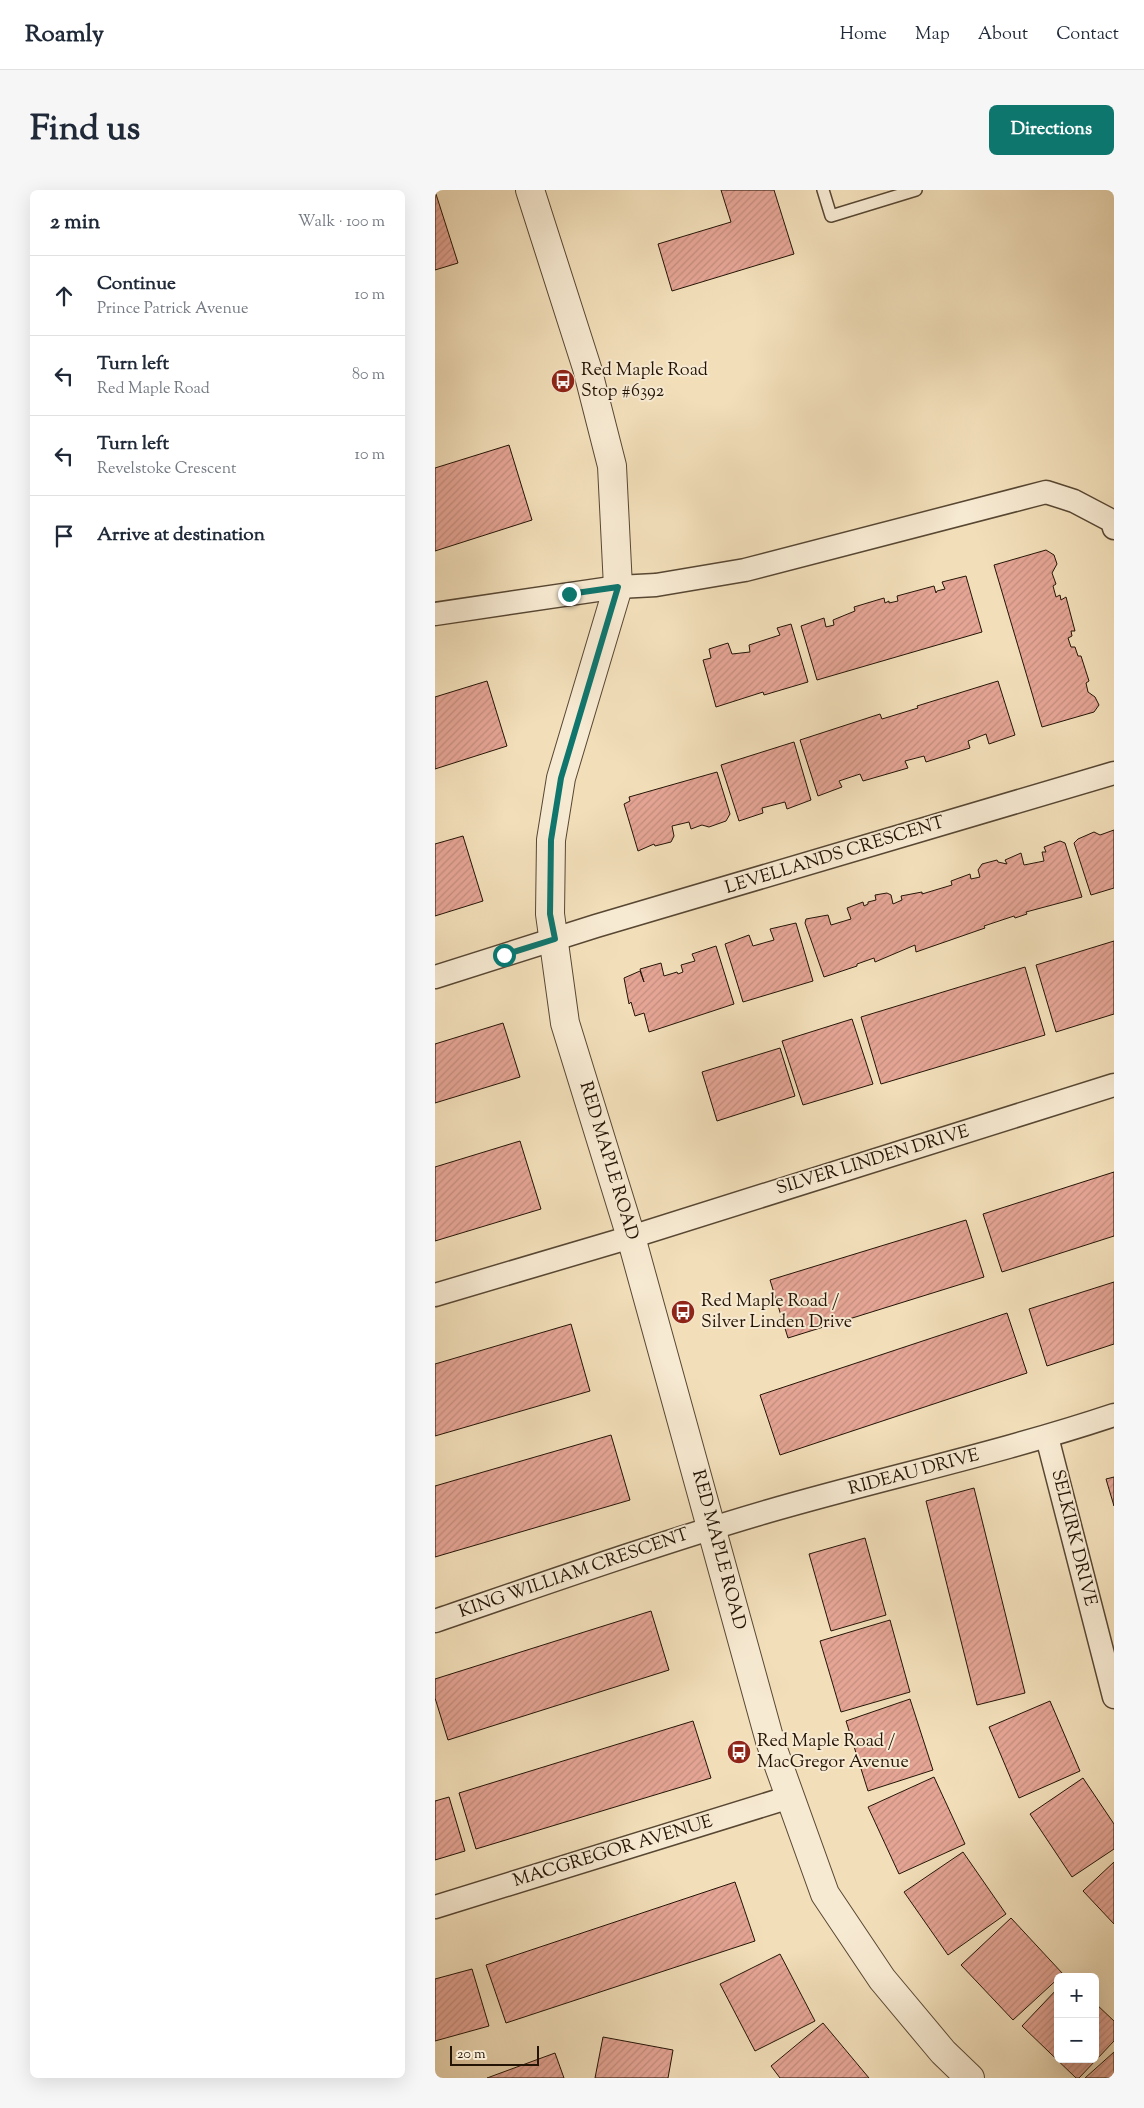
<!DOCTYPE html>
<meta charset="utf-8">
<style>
:root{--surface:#fff;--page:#f6f6f7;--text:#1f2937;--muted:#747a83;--line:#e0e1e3;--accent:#0f766e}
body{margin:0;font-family:"Sorts Mill Goudy",serif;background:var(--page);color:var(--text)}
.controls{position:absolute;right:15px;bottom:15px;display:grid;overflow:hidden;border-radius:8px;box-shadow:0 5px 20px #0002}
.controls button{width:45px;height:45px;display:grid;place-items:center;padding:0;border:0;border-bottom:1px solid var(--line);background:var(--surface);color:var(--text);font:25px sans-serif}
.scale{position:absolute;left:15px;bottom:12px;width:89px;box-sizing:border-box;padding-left:5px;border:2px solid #241406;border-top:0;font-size:14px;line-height:18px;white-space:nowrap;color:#241406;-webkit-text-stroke:4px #f7ead2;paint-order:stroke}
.stop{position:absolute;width:15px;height:15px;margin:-11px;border:4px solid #0f766e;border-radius:50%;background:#fff}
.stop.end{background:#0f766e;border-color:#fff;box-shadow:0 1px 5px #0008}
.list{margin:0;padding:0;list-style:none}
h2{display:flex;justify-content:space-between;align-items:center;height:65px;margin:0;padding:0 20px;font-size:21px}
h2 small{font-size:16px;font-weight:400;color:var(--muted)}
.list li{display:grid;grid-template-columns:32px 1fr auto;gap:15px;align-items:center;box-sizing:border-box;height:80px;padding:0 20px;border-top:1px solid var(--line)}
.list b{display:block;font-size:19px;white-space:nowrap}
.list p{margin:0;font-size:16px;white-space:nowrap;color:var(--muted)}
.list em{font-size:16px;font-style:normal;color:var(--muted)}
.icon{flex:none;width:28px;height:28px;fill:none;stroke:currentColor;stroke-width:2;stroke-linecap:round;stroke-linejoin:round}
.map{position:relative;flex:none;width:679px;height:1888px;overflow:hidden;border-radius:8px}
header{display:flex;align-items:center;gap:30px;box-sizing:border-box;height:70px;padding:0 25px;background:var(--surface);border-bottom:1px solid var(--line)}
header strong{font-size:24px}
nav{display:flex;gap:28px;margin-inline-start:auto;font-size:18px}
.intro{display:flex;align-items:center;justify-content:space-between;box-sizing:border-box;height:120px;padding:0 30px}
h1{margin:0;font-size:35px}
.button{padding:12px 22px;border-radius:8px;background:var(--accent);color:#fff;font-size:18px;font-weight:700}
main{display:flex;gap:30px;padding:0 30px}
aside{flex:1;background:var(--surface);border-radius:8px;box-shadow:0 5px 20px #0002}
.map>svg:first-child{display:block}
.building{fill:url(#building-hatch);stroke:#241406}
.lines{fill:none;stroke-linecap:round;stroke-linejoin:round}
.service-casing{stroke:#584733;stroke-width:14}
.minor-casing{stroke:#584733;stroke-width:25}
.tertiary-casing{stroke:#584733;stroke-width:30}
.service{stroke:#f7ead2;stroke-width:11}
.minor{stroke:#f7ead2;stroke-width:22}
.tertiary{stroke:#f7ead2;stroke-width:28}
.route{stroke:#0f766e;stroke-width:6}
.labels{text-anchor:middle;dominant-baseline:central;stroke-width:4;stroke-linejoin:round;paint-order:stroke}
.poi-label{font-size:18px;fill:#241406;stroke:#f7ead2;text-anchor:start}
.street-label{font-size:18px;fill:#241406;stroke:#f7ead2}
</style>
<header>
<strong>Roamly</strong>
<nav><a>Home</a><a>Map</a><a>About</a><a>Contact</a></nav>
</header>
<div class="intro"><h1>Find us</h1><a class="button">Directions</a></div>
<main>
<aside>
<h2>2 min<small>Walk · 100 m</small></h2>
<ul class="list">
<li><svg class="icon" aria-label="ahead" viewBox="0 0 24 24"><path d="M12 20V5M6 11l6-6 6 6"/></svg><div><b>Continue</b><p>Prince Patrick Avenue</p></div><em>10 m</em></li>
<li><svg class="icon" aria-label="left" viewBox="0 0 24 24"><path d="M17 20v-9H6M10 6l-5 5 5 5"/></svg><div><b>Turn left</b><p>Red Maple Road</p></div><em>80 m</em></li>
<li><svg class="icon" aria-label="left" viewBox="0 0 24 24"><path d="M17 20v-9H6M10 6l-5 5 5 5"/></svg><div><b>Turn left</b><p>Revelstoke Crescent</p></div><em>10 m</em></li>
<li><svg class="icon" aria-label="arrive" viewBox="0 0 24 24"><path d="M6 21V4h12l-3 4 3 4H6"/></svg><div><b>Arrive at destination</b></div></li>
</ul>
</aside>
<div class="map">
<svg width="679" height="1888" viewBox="0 0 679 1888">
<defs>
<pattern id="building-hatch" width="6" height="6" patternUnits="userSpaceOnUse" patternTransform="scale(1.25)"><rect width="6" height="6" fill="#e5a595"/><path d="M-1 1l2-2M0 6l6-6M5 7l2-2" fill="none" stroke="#c48d7f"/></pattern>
</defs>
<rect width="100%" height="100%" fill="#f2dfba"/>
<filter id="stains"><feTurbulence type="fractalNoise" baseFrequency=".004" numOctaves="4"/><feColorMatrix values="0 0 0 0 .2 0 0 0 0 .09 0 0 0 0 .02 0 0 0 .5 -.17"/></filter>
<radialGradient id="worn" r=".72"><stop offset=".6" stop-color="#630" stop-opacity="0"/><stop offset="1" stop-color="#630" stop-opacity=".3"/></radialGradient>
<g class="building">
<path d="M286,0H339L359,64L237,101L223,54L296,32Z"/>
<path d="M0,1L23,73L0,80Z"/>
<path d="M74,255L97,330L0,361V278Z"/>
<path d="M611,360L619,365L622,374L617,383L621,394L618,396L621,407L625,405L626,410L631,407L640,441H636L637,446L633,448L636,457H640L643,466H646L654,491L651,493L653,502L660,507L664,515L659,522L607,537L559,375Z"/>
<path d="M531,386L547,442L382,490L366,436L389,428L391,437L399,435L398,430L420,421L419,417L449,408L450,413L454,411V413L463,411L462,406L499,396L501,403L502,401L510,399L507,392Z"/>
<path d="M356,434L373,492L329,505L328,502L281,517L268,470L276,468L274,459L293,453L297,464L315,462L314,455L345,445L342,438Z"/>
<path d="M52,491L72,556L0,579V507Z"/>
<path d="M563,491L580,545L554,554L551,544L533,551L535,558L491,572L489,566L470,571L473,578L428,591L425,584L404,591L407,597L383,606L365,550L445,524L447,529L483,518L482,516Z"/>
<path d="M359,552L376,610L352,619L350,612L327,618L328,623L304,631L286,575Z"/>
<path d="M282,582L295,624L291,631L274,637L267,635L256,639L254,632L237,636L239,646L236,652L220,656L219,654L203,661L189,614L195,611L194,607Z"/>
<path d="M679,640V698L656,705L639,653L643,649L659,642L665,645Z"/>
<path d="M28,646L48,711L0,726V654Z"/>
<path d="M625,651L630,653L647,707L591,722L592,724L580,728L579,726L549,736L550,738L481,762L480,755L440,772L439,768L422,774V776L389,787L370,733L371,729L393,725L396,735L416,729L412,718L428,712L429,716L433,714V712L441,710L440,705L452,703L456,705L458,714L467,710L466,706L487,702V704L517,695L516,691L535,684L536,689L545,687L543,680L547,674L562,670L563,672L572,674L570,670L586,663L589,675L609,671L607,662H611L609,657Z"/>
<path d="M361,733L378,791L308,812L290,754L314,745L318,756L339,750L335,739Z"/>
<path d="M679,751V824L621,842L601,775Z"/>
<path d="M281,756L299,814L214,842L209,823L200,826L196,812L194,814L189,788L205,781L209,792L205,779L226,773L229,786L242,782L243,784L248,782L246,775L260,771L257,764Z"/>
<path d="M590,777L610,845L446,894L426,827Z"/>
<path d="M417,829L438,894L368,915L347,851Z"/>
<path d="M68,833L85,887L0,913V854Z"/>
<path d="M345,858L360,906L282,931L267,882Z"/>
<path d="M85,951L106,1019L0,1051V977Z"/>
<path d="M679,982V1046L567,1082L548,1024Z"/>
<path d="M531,1030L549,1087L353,1148L335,1090Z"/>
<path d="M679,1092V1154L612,1176L594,1119Z"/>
<path d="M572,1123L592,1183L345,1265L325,1205Z"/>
<path d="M136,1134L155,1201L0,1246V1174Z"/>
<path d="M176,1245L195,1310L0,1367V1296Z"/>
<path d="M679,1287V1316L671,1289Z"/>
<path d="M539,1298L590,1503L542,1515L491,1311Z"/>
<path d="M430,1348L451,1425L396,1441L374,1364Z"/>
<path d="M216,1421L234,1480L13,1550L0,1508V1489Z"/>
<path d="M455,1430L475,1502L406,1522L385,1451Z"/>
<path d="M475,1509L498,1580L433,1601L411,1531Z"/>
<path d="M615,1511L645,1581L584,1608L554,1537Z"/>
<path d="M258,1531L276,1588L41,1659L24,1603Z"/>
<path d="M499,1587L530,1654L464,1684L433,1617Z"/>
<path d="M648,1588L679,1634V1659L637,1687L595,1624Z"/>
<path d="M14,1607L30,1661L0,1670V1611Z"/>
<path d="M528,1662L571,1724L513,1765L469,1702Z"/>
<path d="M679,1672V1734L648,1701Z"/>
<path d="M300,1692L320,1751L71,1833L51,1775Z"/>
<path d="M576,1728L628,1784L578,1830L526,1775Z"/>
<path d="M345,1764L380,1831L320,1861L285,1794Z"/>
<path d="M37,1779L54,1836L0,1851V1789Z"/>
<path d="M623,1798V1869H660V1813L679,1831V1851L644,1888H641L587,1836Z"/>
<path d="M388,1833L434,1888H345L336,1876Z"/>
<path d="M168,1847L238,1860L233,1888H160Z"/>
<path d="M679,1862V1888H650Z"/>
<path d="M120,1863L129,1888H52Z"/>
</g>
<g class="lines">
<g class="service-casing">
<path id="service" d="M388,0L396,26L481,0"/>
</g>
<g class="minor-casing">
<g id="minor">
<path d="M0,424L183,397L221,395L310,380L611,302L639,311L677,331L679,338"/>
<path d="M0,787L161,736L679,583"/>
<path d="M0,1105L196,1047L679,895"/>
<path d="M612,1247L679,1507"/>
<path d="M0,1431C111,1393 221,1354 334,1321C448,1288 565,1263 679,1225"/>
<path d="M0,1717L355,1607"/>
</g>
</g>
<g class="tertiary-casing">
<path id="tertiary" d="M95,0L152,178L177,276L183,397L126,588L116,650L115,724L130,833L196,1047L335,1551L390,1704L447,1789L508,1862L535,1888"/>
</g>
<use href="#service" class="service"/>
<use href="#minor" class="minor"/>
<use href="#tertiary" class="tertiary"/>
</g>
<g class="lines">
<path class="route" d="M69,765L120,749L115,724L116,650L126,588L183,397L134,404"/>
</g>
<defs>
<g id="bus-disc" transform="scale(1.25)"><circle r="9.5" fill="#8f2418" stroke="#f7ead2"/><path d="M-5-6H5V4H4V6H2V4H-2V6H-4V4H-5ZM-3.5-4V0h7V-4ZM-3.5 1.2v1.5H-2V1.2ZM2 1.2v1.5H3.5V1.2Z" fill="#fff"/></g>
</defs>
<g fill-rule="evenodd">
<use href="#bus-disc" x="128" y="191"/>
<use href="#bus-disc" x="248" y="1122"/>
<use href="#bus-disc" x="304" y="1562"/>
</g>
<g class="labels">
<g class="poi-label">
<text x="146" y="181">Red Maple Road<tspan x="146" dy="21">Stop #6392</tspan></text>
<text x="266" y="1112">Red Maple Road /<tspan x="266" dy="21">Silver Linden Drive</tspan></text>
<text x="322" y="1552">Red Maple Road /<tspan x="322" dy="21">MacGregor Avenue</tspan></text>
</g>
<g class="street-label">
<text transform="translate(400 666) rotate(-17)">LEVELLANDS CRESCENT</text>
<text transform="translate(173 971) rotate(73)">RED MAPLE ROAD</text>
<text transform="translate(438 971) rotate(-17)">SILVER LINDEN DRIVE</text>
<text transform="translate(479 1283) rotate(-15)">RIDEAU DRIVE</text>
<text transform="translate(638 1348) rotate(76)">SELKIRK DRIVE</text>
<text transform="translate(283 1360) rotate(75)">RED MAPLE ROAD</text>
<text transform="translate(139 1384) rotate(-19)">KING WILLIAM CRESCENT</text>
<text transform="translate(178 1662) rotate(-17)">MACGREGOR AVENUE</text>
</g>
</g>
<rect width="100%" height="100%" filter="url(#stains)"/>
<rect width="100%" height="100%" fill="url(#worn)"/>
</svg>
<div class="controls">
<button>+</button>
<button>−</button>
</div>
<div class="scale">20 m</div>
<div class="stop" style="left:69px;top:765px"></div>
<div class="stop end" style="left:134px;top:404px"></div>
</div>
</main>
